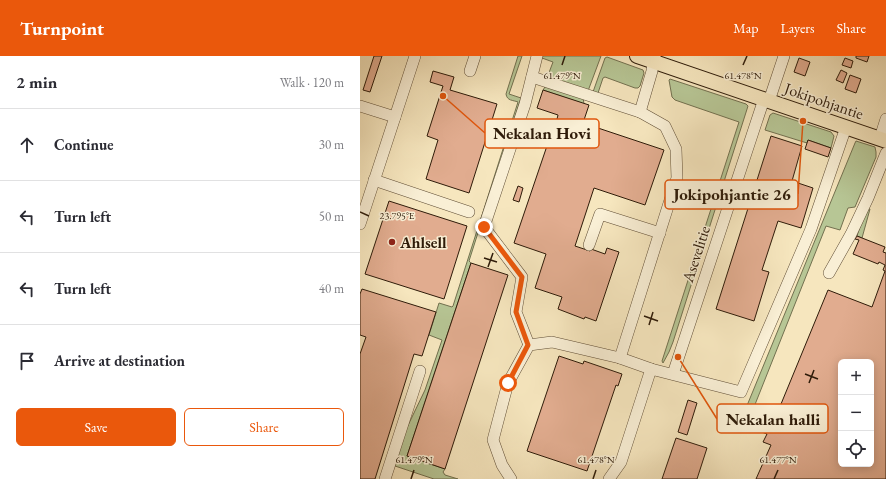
<!DOCTYPE html>
<meta charset="utf-8">
<style>
:root{--surface:#fff;--page:#f2f2f3;--text:#2b2b33;--muted:#7c7c81;--line:#e1e1e2;--accent:#ea580c}
body{margin:0;font-family:"EB Garamond",serif;background:var(--page);color:var(--text)}
.controls{position:absolute;right:12px;bottom:12px;display:grid;overflow:hidden;border-radius:6px;box-shadow:0 2px 10px #0003}
.controls button{width:36px;height:36px;display:grid;place-items:center;padding:0;border:0;border-bottom:1px solid var(--line);background:var(--surface);color:var(--text);font:20px sans-serif}
.stop{position:absolute;width:12px;height:12px;margin:-9px;border:3px solid #ea580c;border-radius:50%;background:#fff}
.stop.end{background:#ea580c;border-color:#fff;box-shadow:0 1px 4px #0008}
.list{margin:0;padding:0;list-style:none}
h2{display:flex;justify-content:space-between;align-items:center;height:52px;margin:0;padding:0 16px;font-size:17px}
h2 small{font-size:13px;font-weight:400;color:var(--muted)}
.list li{display:grid;grid-template-columns:26px 1fr auto;gap:12px;align-items:center;box-sizing:border-box;height:72px;padding:0 16px;border-top:1px solid var(--line)}
.list b{display:block;font-size:15px;white-space:nowrap}
.list em{font-size:13px;font-style:normal;color:var(--muted)}
.actions{display:flex;gap:8px;padding:12px 16px}
.actions a{flex:1;padding:9px 0;border:1px solid var(--accent);border-radius:6px;text-align:center;font-size:14px;color:var(--accent)}
.actions .main{background:var(--accent);color:#fff}
.icon{flex:none;width:22px;height:22px;fill:none;stroke:currentColor;stroke-width:2;stroke-linecap:round;stroke-linejoin:round}
.map{position:relative;flex:none;width:526px;height:423px;overflow:hidden}
header{display:flex;align-items:center;gap:24px;box-sizing:border-box;height:56px;padding:0 20px;background:var(--accent);color:#fff}
header strong{font-size:19px}
nav{display:flex;gap:22px;margin-inline-start:auto;font-size:14px}
main{display:flex}
aside{flex:1;background:var(--surface)}
.map>svg:first-child{display:block}
.green{fill:#b7c695;stroke:#72704f}
.building{fill:#e1ac8f;stroke:#2e1b09;fill-rule:evenodd}
.lines{fill:none;stroke-linecap:round;stroke-linejoin:round}
.minor-casing{stroke:#604e36;stroke-width:12}
.major-casing{stroke:#2e1b09;stroke-width:16}
.minor{stroke:#f9efd5;stroke-width:11}
.major{stroke:#f6e6be;stroke-width:14}
.route{stroke:#ea580c;stroke-width:5}
.ticks{fill:none;stroke:#2e1b09;stroke-width:1.5}
.poi-dot{fill:#8f2418;stroke:#f9efd5;stroke-width:1.5}
.labels{text-anchor:middle;dominant-baseline:central;stroke-width:3;stroke-linejoin:round;paint-order:stroke}
.street-label{font-size:16px;fill:#2e1b09;stroke:#f9efd5}
.poi-label{font-size:16px;font-weight:bold;fill:#2e1b09;stroke:#f9efd5;text-anchor:start}
.ticks-label{font-size:10px;text-anchor:middle;fill:#2e1b09;stroke:#f9efd5;stroke-width:3;stroke-linejoin:round;paint-order:stroke}
.leader{fill:none;stroke:#df560c;stroke-width:1.5}
.callout-dot{fill:#df560c;stroke:#f9efd5;stroke-width:1.5}
.callout{fill:#f9efd5;stroke:#df560c;stroke-width:1.5}
.callout-label{font-size:17px;text-anchor:middle;font-weight:bold;fill:#2e1b09}
</style>
<header>
<strong>Turnpoint</strong>
<nav><a>Map</a><a>Layers</a><a>Share</a></nav>
</header>
<main>
<aside>
<h2>2 min<small>Walk · 120 m</small></h2>
<ul class="list">
<li><svg class="icon" aria-label="ahead" viewBox="0 0 24 24"><path d="M12 20V5M6 11l6-6 6 6"/></svg><div><b>Continue</b></div><em>30 m</em></li>
<li><svg class="icon" aria-label="left" viewBox="0 0 24 24"><path d="M17 20v-9H6M10 6l-5 5 5 5"/></svg><div><b>Turn left</b></div><em>50 m</em></li>
<li><svg class="icon" aria-label="left" viewBox="0 0 24 24"><path d="M17 20v-9H6M10 6l-5 5 5 5"/></svg><div><b>Turn left</b></div><em>40 m</em></li>
<li><svg class="icon" aria-label="arrive" viewBox="0 0 24 24"><path d="M6 21V4h12l-3 4 3 4H6"/></svg><div><b>Arrive at destination</b></div></li>
</ul>
<div class="actions"><a class="main">Save</a><a>Share</a></div>
</aside>
<div class="map">
<svg width="526" height="423" viewBox="0 0 526 423">
<rect width="100%" height="100%" fill="#f6e6be"/>
<filter id="stains"><feTurbulence type="fractalNoise" baseFrequency=".005" numOctaves="4"/><feColorMatrix values="0 0 0 0 .2 0 0 0 0 .09 0 0 0 0 .02 0 0 0 .5 -.17"/></filter>
<radialGradient id="worn" r=".72"><stop offset=".6" stop-color="#630" stop-opacity="0"/><stop offset="1" stop-color="#630" stop-opacity=".3"/></radialGradient>
<g class="green">
<path d="M158,0H162L149,38L161,42L109,205L111,207L47,400L85,413L83,416L85,419L98,423H74L35,410L40,386L65,334L82,284L69,279L79,247L92,251L93,250L158,46C153,44 147,45 146,38Z"/>
<path d="M183,0H241L228,35L187,22L193,6L182,2Z"/>
<path d="M247,1L283,14L284,17L280,30L278,32H275L245,21L243,22L238,37L233,36L245,2Z"/>
<path d="M310,23L386,48L388,50L313,286L309,296L303,307L302,305L379,66L315,44L312,41L309,24Z"/>
<path d="M188,30L223,41L224,48L183,34L185,31Z"/>
<path d="M413,57L471,76L474,80L471,92L448,84L447,87L405,74L410,59Z"/>
<path d="M496,85L515,91L516,96V101L495,151L488,152L480,174L466,170L394,351L390,356L387,357L382,356L383,352H386L495,87Z"/>
<path d="M507,153H510L502,182L497,180L502,164Z"/>
</g>
<g class="building">
<path d="M14,0H22L10,36L3,34Z"/>
<path d="M496,0H509L507,6L496,2Z"/>
<path d="M439,2L450,6L445,20L434,16Z"/>
<path d="M485,2L493,5L491,12L482,9Z"/>
<path d="M481,14L487,17L483,27L476,24Z"/>
<path d="M73,15L94,21L90,34L137,48L109,137L66,123L78,84L67,80L83,30L70,26Z"/>
<path d="M490,19L501,23L496,37L485,33Z"/>
<path d="M183,34L229,49L223,67L304,94L285,149L234,132L215,190L230,195L231,193L245,198L247,192L259,196L236,265L225,261L224,263L198,253L202,241L175,232L186,198L154,187L190,81L175,76L177,68L191,72L193,66L196,67L198,59L177,52Z"/>
<path d="M411,80L442,90L432,125L453,132L441,172L418,165L402,214L409,216L394,265L356,253Z"/>
<path d="M448,84L471,92L468,101L445,93Z"/>
<path d="M158,130L163,132L159,146L153,144Z"/>
<path d="M29,145L107,170L84,243L5,218Z"/>
<path d="M497,180L525,191L523,196L526,197V423H396L411,389L403,386L407,378L394,373L400,359L414,365L468,234L512,251L525,215L523,214L525,209L519,206L518,208L493,198L499,184L495,183ZM481,306H511V408H481Z"/>
<path d="M111,207L148,219L85,413L47,400Z"/>
<path d="M2,233L76,256L62,300L54,298L15,423H0V298L6,281L0,279V238Z"/>
<path d="M199,300L223,308L224,305L262,318L258,330L256,329L227,415L167,395Z"/>
<path d="M328,344L337,347L327,379L318,376Z"/>
<path d="M316,382L347,392L337,423H302Z"/>
</g>
<g class="lines">
<g class="minor-casing">
<g id="minor">
<path d="M110,15L115,0"/>
<path d="M172,21L280,56L305,70L316,93L317,122L260,302L291,313"/>
<path d="M409,45L424,0"/>
<path d="M0,50L35,61"/>
<path d="M280,56L292,15L293,5L295,0"/>
<path d="M520,82L526,63"/>
<path d="M14,124L109,156"/>
<path d="M0,168L55,0"/>
<path d="M229,189L240,158L300,177"/>
<path d="M469,217L491,178L508,142L526,97"/>
<path d="M169,289L156,256L162,221L124,171L165,48L177,0"/>
<path d="M313,318L404,43"/>
<path d="M25,423L60,315"/>
<path d="M151,423L142,409L133,384L148,327L169,289L192,286L260,302"/>
<path d="M249,423L261,406L291,313L381,336L451,173L486,71"/>
</g>
</g>
<g class="major-casing">
<path id="major" d="M277,0L526,85"/>
</g>
<use href="#minor" class="minor"/>
<use href="#major" class="major"/>
</g>
<g class="lines">
<path class="route" d="M124,171L162,221L156,256L168,289L148,327"/>
</g>
<path class="ticks" d="M202,9L205,0M383,9L387,0M0,156L9,160M124,202L137,206M128,211L133,197M284,260L298,265M289,269L293,256M445,318L458,323M449,327L454,314M51,423L54,414M233,423L236,414M414,423L418,414"/>
<circle class="poi-dot" cx="32" cy="186" r="4"/>
<g class="labels">
<g class="street-label">
<text transform="translate(464 45) rotate(19)">Jokipohjantie</text>
<text transform="translate(336 198) rotate(-72)">Asevelitie</text>
</g>
<g class="poi-label">
<text x="40" y="186">Ahlsell</text>
</g>
</g>
<g class="ticks-label">
<text x="202" y="23">61.479°N</text>
<text x="383" y="23">61.478°N</text>
<text x="37" y="163">23.795°E</text>
<text x="54" y="407">61.479°N</text>
<text x="236" y="407">61.478°N</text>
<text x="418" y="407">61.477°N</text>
</g>
<path class="leader" d="M83 40L125 77M443 65L438 138M318 301L357 363"/>
<g class="callout-dot">
<circle cx="83" cy="40" r="4"/>
<circle cx="443" cy="65" r="4"/>
<circle cx="318" cy="301" r="4"/>
</g>
<g class="callout">
<rect x="125" y="63" width="114" height="29" rx="4"/>
<rect x="305" y="124" width="133" height="29" rx="4"/>
<rect x="357" y="348" width="111" height="29" rx="4"/>
</g>
<g class="callout-label">
<text x="182" y="83">Nekalan Hovi</text>
<text x="372" y="144">Jokipohjantie 26</text>
<text x="413" y="369">Nekalan halli</text>
</g>
<rect width="100%" height="100%" filter="url(#stains)"/>
<rect width="100%" height="100%" fill="url(#worn)"/>
</svg>
<div class="controls">
<button>+</button>
<button>−</button>
<button><svg class="icon" aria-label="locate" viewBox="0 0 24 24"><circle cx="12" cy="12" r="6"/><path d="M12 2v4M12 18v4M2 12h4M18 12h4"/></svg></button>
</div>
<div class="stop" style="left:148px;top:327px"></div>
<div class="stop end" style="left:124px;top:171px"></div>
</div>
</main>
